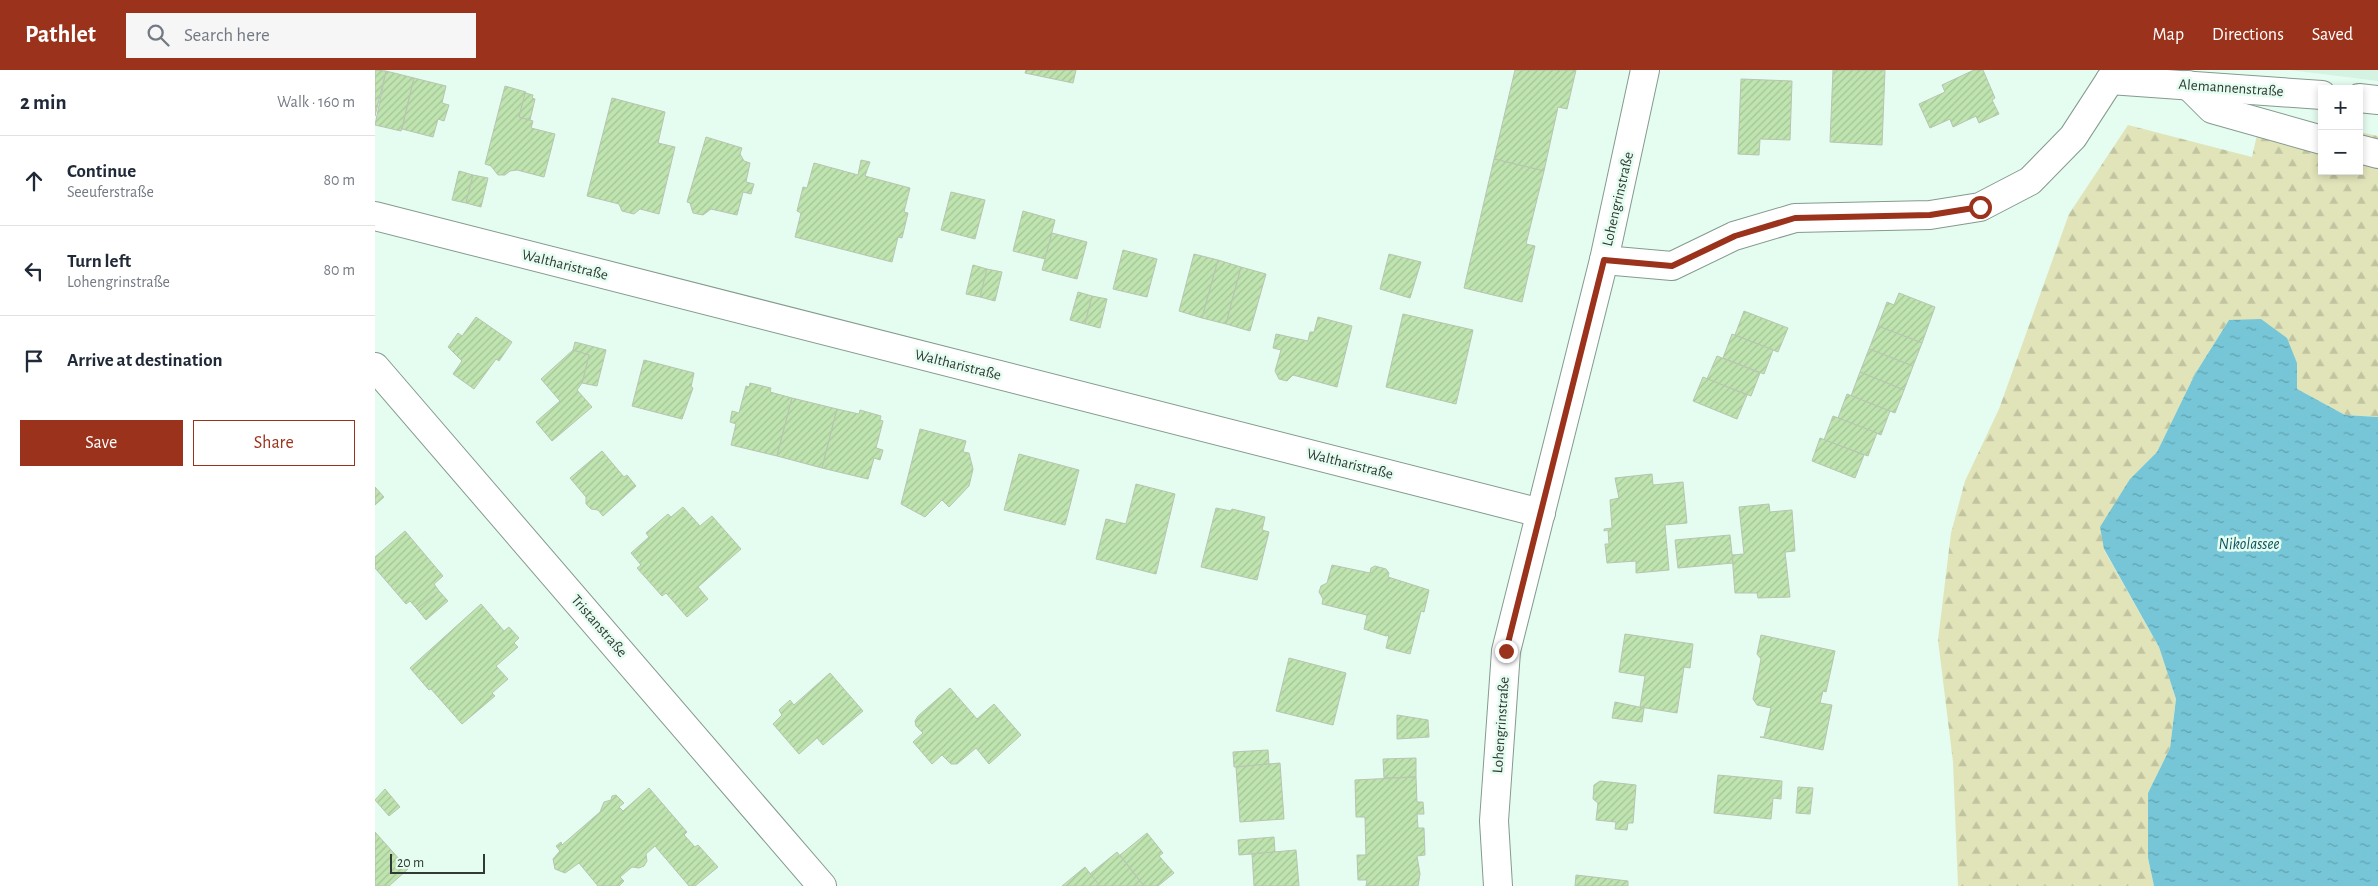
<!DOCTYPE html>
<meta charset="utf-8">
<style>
:root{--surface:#fff;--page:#f6f6f7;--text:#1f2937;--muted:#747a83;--line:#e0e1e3;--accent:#9b321c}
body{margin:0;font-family:"Alegreya Sans",sans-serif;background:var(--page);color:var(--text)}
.controls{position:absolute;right:15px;top:15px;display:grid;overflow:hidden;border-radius:0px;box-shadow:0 2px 8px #0003}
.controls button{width:45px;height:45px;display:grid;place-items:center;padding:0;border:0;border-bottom:1px solid var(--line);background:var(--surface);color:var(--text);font:25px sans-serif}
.scale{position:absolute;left:15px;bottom:12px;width:95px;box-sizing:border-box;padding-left:5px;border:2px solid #303934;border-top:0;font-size:14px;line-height:18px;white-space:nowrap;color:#303934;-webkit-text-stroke:4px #e5fcf0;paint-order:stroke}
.stop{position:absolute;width:15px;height:15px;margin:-11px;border:4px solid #9b321c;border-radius:50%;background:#fff}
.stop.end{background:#9b321c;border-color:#fff;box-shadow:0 1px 5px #0008}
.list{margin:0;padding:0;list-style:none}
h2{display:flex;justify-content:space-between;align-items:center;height:65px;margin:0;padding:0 20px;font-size:21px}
h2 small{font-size:16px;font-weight:400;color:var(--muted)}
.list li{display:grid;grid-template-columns:32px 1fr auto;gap:15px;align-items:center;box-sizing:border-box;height:90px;padding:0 20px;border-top:1px solid var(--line)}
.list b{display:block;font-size:19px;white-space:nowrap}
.list p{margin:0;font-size:16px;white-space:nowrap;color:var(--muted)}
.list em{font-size:16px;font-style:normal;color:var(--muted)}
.actions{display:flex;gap:10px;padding:15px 20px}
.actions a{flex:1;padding:11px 0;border:1px solid var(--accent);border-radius:0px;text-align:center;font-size:18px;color:var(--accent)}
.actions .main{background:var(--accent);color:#fff}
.icon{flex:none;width:28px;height:28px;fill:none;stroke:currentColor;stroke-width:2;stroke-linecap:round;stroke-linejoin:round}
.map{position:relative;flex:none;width:2003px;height:816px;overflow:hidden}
header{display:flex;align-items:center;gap:30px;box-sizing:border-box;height:70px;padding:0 25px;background:var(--accent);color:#fff}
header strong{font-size:24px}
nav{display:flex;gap:28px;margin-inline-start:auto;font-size:18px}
.search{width:350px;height:45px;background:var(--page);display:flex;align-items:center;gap:12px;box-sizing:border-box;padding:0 18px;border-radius:0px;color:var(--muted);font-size:19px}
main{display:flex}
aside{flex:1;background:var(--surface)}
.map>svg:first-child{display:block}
.built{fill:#d5f3e2}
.forest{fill:url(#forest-firs)}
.water{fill:url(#water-ripples)}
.building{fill:url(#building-hatch);stroke:#b8c4b2}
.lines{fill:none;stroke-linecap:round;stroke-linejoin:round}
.minor-casing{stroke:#859a8f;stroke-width:30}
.minor{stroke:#fff;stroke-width:28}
.route{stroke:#9b321c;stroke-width:6}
.labels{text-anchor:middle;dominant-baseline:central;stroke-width:5;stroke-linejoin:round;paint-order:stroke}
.street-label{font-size:15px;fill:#303934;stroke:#e5fcf0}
.water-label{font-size:16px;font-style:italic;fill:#0b525f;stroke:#e5fcf0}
</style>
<header>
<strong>Pathlet</strong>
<div class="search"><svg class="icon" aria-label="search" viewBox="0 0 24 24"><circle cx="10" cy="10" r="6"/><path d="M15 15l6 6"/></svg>Search here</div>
<nav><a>Map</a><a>Directions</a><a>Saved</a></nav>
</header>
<main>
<aside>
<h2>2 min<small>Walk · 160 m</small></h2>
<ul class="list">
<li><svg class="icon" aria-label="ahead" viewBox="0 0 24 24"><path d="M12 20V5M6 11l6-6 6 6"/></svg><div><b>Continue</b><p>Seeuferstraße</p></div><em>80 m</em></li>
<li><svg class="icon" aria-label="left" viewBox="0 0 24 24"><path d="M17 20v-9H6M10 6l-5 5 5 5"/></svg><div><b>Turn left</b><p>Lohengrinstraße</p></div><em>80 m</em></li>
<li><svg class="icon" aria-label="arrive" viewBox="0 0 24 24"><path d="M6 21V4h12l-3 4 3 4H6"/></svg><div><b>Arrive at destination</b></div></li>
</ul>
<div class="actions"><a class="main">Save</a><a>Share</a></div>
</aside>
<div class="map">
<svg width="2003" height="816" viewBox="0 0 2003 816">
<defs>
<pattern id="forest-firs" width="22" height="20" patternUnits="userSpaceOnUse" patternTransform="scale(1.25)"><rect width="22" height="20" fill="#e1e4b9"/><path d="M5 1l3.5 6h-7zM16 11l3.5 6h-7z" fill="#c1c4a0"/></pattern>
<pattern id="water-ripples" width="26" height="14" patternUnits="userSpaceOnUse" patternTransform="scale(1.25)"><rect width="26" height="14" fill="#76c6d7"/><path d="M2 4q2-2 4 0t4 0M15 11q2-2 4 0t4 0" fill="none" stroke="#61a2af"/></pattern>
<pattern id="building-hatch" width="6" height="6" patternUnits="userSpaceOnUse" patternTransform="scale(1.25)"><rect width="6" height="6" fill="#bfe4af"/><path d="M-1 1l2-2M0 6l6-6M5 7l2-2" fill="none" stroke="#a4c497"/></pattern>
</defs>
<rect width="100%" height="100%" fill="#e5fcf0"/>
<path class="built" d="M1915,0H2003V11Z"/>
<path class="forest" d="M1887,43L1947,55V101H1984V62L2003,66V347L1970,345L1921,319L1922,293L1854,250L1820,304L1782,382L1755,409L1729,480L1784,577L1801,629L1795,678L1773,723V788L1779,816H1583L1578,692L1563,570L1576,463L1590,411L1624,339L1694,144L1753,55L1877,87Z"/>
<path class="water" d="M1886,249L1912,268L1922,293V319L1970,345L2003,347V816H1779L1773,788V723L1795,678L1801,629L1784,577L1729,479L1725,457L1755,409L1782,382L1820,304L1854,250Z"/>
<g class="building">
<path d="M0,0L11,1L0,46Z"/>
<path d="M651,0H701L698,13L650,3Z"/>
<path d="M1140,0H1201L1192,39L1183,37L1169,101L1119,89Z"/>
<path d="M1458,0H1510L1507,75L1455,72Z"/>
<path d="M1599,0H1608L1620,28L1617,30L1624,44L1604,53L1601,46L1578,57L1575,49L1555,58L1544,34L1570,22L1567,15Z"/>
<path d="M11,1L39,8L26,61L0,55Z"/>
<path d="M39,8L71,16L67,33L74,35L69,51L63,49L58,67L27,59Z"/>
<path d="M1366,9L1417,11L1415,70L1385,69L1384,85L1363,84Z"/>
<path d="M130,16L151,22L144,47L158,51L156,58L180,64L169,107L142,100L135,101L130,105H123L116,96L110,94Z"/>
<path d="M150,23L158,25L157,28L160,29L155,50L144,47Z"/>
<path d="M237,28L290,42L283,73L300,77L284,144L265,139L259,144L247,141L244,134L212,126Z"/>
<path d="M331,67L367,78L365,84L369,91L375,93L371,112L379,114L376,124L368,122L362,145L336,139L328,145L318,143L315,133L312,132Z"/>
<path d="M1119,89L1169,101L1151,174L1160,176L1147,232L1089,218Z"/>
<path d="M486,90L495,92L490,106L535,118L529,142L533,143L527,168L523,167L517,192L420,167L426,143L422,141L428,117L432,118L439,93L483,105Z"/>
<path d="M84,101L98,105L91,133L77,130Z"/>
<path d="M98,105L113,108L106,137L91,133Z"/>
<path d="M576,122L610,130L600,169L566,160Z"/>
<path d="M648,141L680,150L670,189L638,181Z"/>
<path d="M677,163L712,172L702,209L667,200Z"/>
<path d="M748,180L782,189L772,227L738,219Z"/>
<path d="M819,184L843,190L827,248L804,241Z"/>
<path d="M1014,184L1046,192L1035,228L1005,219Z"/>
<path d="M843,190L866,197L851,254L827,248Z"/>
<path d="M598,195L612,199L605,227L591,224Z"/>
<path d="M866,197L891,204L875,261L851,254Z"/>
<path d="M612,199L627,202L620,231L605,227Z"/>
<path d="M703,222L717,226L710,254L695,250Z"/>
<path d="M1524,223L1560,237L1547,273L1503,256L1512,232L1519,235Z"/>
<path d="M717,226L732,229L725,258L710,254Z"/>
<path d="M1369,241L1413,258L1403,282L1360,265Z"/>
<path d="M1028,244L1098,260L1081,334L1011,317Z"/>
<path d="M101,247L137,272L124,291L121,289L99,319L78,304L87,291L73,277L83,263L87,266Z"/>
<path d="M943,247L977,256L962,317L918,305L912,311L904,309L900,301L906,280L898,278L901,264L933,271L935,262H939Z"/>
<path d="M1503,256L1547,273L1538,296L1494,279Z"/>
<path d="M1357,264L1398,280L1389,304L1348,288Z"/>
<path d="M200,272L231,280L222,316L207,313L214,285L198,280Z"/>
<path d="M1494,279L1538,296L1529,320L1485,302Z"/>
<path d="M198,280L214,285L207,313L202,320L217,337L177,371L161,352L185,331L166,309Z"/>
<path d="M1342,286L1385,303L1376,326L1332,309Z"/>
<path d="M269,290L319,303L316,317L318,318L307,349L257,336Z"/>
<path d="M1485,302L1529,320L1520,343L1476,326Z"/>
<path d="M1328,307L1372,325L1362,349L1318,331Z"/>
<path d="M375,313L396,318L395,322L417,328L402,386L356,375L361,354L355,352L357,341L364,343L371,316L374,317Z"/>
<path d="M1472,324L1515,341L1506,365L1463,348Z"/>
<path d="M417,328L462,339L447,398L402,386Z"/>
<path d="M462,339L484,344L485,340L506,346L505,350L508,351L501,378L508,380L505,390L499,388L493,409L447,398Z"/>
<path d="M1458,346L1502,363L1493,386L1449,370Z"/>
<path d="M545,359L591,371L588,382L594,383L598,399L594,416L574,437L567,430L550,447L526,434Z"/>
<path d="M1445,368L1489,385L1480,408L1437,391Z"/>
<path d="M227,381L249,407L252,405L261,416L228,446L223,440L216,439L211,434V427L195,408Z"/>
<path d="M644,384L704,400L690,455L629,440Z"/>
<path d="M1277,404L1278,415L1308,412L1312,453L1290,455L1294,500L1261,503V491L1232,493L1230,474H1234L1233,460L1229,461V459L1237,458L1235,430L1244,428L1240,408Z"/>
<path d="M761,414L800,424L781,504L721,489L731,449L751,454Z"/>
<path d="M0,417L9,427L0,435Z"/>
<path d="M1394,434L1395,442L1417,440L1420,481L1410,482L1415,527L1383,528L1382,523H1360L1357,485L1369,484L1364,437Z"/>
<path d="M308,437L325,456L337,446L366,479L323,517L333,529L312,547L291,523L287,526L262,498L266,495L256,483L274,467L271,463L293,444L296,447Z"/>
<path d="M841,438L856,441L857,439L890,447L887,460L894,462L882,510L826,497Z"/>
<path d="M30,461L68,506L59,514L64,521L42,539L35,531L31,534L0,498V487Z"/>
<path d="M1355,465L1358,493L1303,498L1300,470Z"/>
<path d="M957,495L995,503L996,498L1000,496L1011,499L1014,503L1013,507L1054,520L1049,542L1046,541L1035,584L1011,578L1014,565L1011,566L989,559L992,545L947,534L948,529L944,522L946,516L952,513Z"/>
<path d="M64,521L73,531L51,550L42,539Z"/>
<path d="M106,534L129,561L134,557L144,568L139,573L143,577L121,596L133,609L117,623L120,626L87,654L56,619L54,620L35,598Z"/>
<path d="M1250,564L1318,574L1315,598L1309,597L1302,643L1265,637L1270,606L1244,602Z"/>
<path d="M1386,565L1460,581L1451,622L1448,621L1445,633L1457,635L1448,680L1385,667H1389L1396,638L1382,635L1378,629L1386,589L1382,584Z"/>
<path d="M914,588L971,603L958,655L901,641Z"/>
<path d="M455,603L488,641L448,675L442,668L424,684L398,654L407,645L404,640L415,630L419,635Z"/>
<path d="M575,618L602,649L619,634L646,665L614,694L601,678L582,694H576L567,685L557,694L538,672L548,663L541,656L540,651L543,646Z"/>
<path d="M1240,632L1269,638L1267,652L1237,648Z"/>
<path d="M1022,645L1053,650L1054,667L1022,669Z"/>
<path d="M893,680L894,694L859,697L858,682Z"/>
<path d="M1041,688V707L1009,708L1008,689Z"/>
<path d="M905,693L909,749L865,752L861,697Z"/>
<path d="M1343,705L1407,711L1406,729L1398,728L1396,749L1339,743Z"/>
<path d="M1041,707L1042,732H1048L1049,744H1042L1043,758H1049L1050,785L1042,786L1045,804L1043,816H991L992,810H983L982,785H991L990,747H981L980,710Z"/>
<path d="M1225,711L1261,715L1258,753H1253L1252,760L1240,759L1241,752L1221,750L1223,733L1218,729L1219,715Z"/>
<path d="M1423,717L1438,718L1435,744L1421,743Z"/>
<path d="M274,718L312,762L309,765L320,777L323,775L343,797L320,816H314L280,776L271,784L272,791L269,796L264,798L257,797L245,807L249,811L244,816H223L204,793L190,803L180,799L178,789L185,781L181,776L186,772L187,775L225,742L229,732L236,730L237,726L241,725L249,733L244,737L248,741Z"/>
<path d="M10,719L25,737L14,746L0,730Z"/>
<path d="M0,762L33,799L14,816H0Z"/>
<path d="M772,763L788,783L784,786L799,803L783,816H769L745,785Z"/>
<path d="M899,767L900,782L864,785L863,770Z"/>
<path d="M921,780L924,816H879L877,784Z"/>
<path d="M742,782L768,815L767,816H725L715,804Z"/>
<path d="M710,797L725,816H687Z"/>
<path d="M1201,805L1253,811V816H1200Z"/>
</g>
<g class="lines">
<g class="minor-casing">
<g id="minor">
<path d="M1735,10L1947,25"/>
<path d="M1813,15L1837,39L1947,70"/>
<path d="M1984,28L2003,30"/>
<path d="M1984,79L2003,84"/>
<path d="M0,146L1166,443"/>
<path d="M1229,190L1297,196L1359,166L1420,148L1555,145L1605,137L1655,111L1698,67L1735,10"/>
<path d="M0,297L447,816"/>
<path d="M1123,816L1119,751L1131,581L1229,190L1270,0"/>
</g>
</g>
<use href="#minor" class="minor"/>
</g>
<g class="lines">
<path class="route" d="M1131,581L1229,190L1297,196L1360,166L1420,148L1555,145L1605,137"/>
</g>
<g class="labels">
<g class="street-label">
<text transform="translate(1856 18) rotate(4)">Alemannenstraße</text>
<text transform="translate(1243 129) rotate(-77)">Lohengrinstraße</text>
<text transform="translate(190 195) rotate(14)">Waltharistraße</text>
<text transform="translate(583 295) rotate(14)">Waltharistraße</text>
<text transform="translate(975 394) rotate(14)">Waltharistraße</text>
<text transform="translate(224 556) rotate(49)">Tristanstraße</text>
<text transform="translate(1126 655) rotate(-86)">Lohengrinstraße</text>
</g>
<g class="water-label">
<text x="1874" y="474">Nikolassee</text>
</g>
</g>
</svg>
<div class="controls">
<button>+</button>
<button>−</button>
</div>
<div class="scale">20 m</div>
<div class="stop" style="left:1605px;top:137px"></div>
<div class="stop end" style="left:1131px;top:581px"></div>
</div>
</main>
